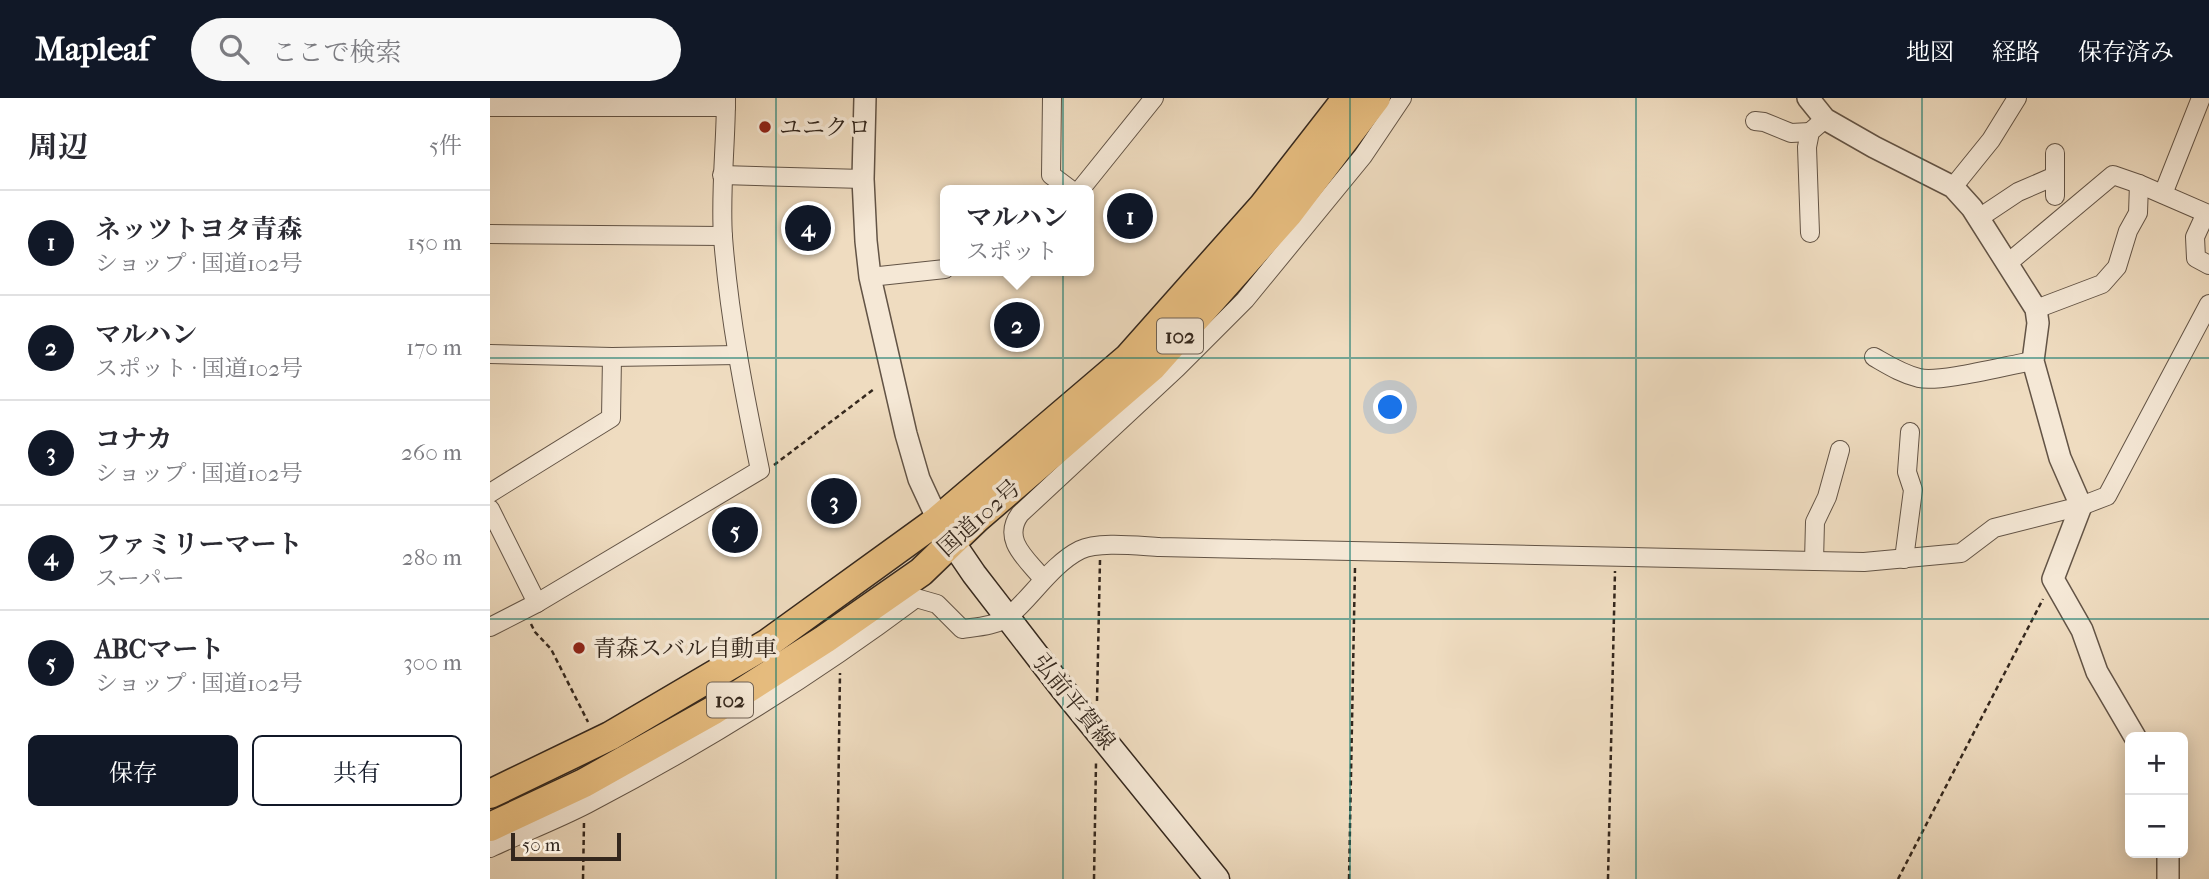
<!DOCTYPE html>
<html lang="ja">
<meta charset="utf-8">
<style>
:root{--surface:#fff;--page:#f7f7f7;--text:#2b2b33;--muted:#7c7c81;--line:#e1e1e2;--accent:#111827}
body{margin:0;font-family:"IM FELL French Canon","Noto Serif JP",serif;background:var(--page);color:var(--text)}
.controls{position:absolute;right:21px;bottom:21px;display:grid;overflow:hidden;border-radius:10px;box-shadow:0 4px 18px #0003}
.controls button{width:63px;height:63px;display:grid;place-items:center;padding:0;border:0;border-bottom:2px solid var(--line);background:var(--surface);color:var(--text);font:35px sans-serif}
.scale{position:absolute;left:21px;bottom:18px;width:110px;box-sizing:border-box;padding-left:7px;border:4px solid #34271d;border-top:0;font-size:19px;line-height:24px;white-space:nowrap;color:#34271d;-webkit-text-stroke:5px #f5e8d6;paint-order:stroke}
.you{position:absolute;left:901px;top:310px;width:24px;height:24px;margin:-18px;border:5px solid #fff;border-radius:50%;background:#1a73e8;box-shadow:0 0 0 10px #1a73e833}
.badge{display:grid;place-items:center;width:46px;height:46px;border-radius:50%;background:var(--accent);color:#fff;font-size:23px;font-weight:700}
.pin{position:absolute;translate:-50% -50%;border:4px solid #fff;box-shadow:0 2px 7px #0006}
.popup{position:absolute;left:450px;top:87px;width:154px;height:91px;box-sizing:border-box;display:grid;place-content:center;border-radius:10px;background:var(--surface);filter:drop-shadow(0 2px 5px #0005);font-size:23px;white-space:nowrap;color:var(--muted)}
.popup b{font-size:26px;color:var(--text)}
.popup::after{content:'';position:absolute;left:50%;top:100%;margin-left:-14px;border:14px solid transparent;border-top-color:var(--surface)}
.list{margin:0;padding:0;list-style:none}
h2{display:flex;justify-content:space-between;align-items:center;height:91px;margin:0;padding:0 28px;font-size:30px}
h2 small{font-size:23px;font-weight:400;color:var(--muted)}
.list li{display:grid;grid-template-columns:46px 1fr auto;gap:21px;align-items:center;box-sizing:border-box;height:105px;padding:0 28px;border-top:2px solid var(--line)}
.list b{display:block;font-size:26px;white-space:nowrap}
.list p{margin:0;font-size:23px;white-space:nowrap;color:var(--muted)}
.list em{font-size:23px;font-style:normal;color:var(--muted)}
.actions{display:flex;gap:14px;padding:21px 28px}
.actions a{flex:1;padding:16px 0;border:2px solid var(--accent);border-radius:10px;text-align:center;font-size:24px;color:var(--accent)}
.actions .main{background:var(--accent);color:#fff}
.icon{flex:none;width:38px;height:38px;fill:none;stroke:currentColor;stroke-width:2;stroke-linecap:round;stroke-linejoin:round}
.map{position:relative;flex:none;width:1719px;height:781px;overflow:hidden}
header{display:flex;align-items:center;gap:42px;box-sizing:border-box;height:98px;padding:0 35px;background:var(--accent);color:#fff}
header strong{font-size:33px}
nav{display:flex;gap:38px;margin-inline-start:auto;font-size:24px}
.search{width:490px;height:63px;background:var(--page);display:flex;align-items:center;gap:18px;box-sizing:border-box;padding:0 24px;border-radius:38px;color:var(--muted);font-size:26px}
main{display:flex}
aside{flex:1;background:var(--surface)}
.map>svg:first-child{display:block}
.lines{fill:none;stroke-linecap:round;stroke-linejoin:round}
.minor-casing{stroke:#635446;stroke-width:20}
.tertiary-casing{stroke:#635446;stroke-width:24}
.secondary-casing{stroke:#34271d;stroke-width:27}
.trunk-casing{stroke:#34271d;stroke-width:31}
.path{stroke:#34271d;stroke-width:2.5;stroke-dasharray:5 3.5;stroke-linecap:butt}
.minor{stroke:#f5e8d6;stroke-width:18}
.tertiary{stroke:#f5e8d6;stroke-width:21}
.secondary{stroke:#f5e8d6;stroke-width:24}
.trunk{stroke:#e8be80;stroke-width:28}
.grid{fill:none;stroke:#0f766e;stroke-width:2;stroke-opacity:0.55}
.poi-dot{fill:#8f2418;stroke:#f5e8d6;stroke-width:2.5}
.labels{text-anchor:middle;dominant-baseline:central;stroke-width:7;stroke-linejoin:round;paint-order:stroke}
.shield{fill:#f5e8d6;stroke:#6e6154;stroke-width:2}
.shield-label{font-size:21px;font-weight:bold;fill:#34271d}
.poi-label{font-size:23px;fill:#34271d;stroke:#f5e8d6;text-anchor:start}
.street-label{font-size:23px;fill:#34271d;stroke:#f5e8d6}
</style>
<header>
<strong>Mapleaf</strong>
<div class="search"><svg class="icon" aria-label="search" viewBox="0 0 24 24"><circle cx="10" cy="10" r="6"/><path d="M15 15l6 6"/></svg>ここで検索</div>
<nav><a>地図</a><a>経路</a><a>保存済み</a></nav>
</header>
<main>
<aside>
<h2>周辺<small>5件</small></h2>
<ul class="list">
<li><span class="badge">1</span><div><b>ネッツトヨタ青森</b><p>ショップ · 国道102号</p></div><em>150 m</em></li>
<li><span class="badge">2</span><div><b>マルハン</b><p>スポット · 国道102号</p></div><em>170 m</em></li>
<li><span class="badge">3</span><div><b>コナカ</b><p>ショップ · 国道102号</p></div><em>260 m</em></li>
<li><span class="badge">4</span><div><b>ファミリーマート</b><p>スーパー</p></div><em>280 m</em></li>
<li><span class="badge">5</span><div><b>ABCマート</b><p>ショップ · 国道102号</p></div><em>300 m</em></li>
</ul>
<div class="actions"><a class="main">保存</a><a>共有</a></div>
</aside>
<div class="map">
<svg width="1719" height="781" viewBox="0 0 1719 781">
<rect width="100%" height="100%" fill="#efdcc0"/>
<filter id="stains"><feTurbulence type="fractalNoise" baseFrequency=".00286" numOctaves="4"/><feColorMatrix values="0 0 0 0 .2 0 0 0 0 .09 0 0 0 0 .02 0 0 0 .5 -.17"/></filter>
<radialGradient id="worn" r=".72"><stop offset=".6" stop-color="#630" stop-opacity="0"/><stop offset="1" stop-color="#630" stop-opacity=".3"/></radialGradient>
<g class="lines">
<g class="minor-casing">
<g id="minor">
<path d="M562,0L561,77L581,92"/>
<path d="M0,9H236"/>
<path d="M1265,23L1274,24L1301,35L1320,34"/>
<path d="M232,77L373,81"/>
<path d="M1463,89L1501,42L1527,0"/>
<path d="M590,92L664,0"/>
<path d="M1673,96L1711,0"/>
<path d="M1565,98V55"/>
<path d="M1489,120L1528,94L1565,78"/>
<path d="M1320,135L1317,49L1320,34L1335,21"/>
<path d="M0,136L233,138"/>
<path d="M1518,165L1623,77L1649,86L1716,115L1705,139L1706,160L1719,167"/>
<path d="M380,179L455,171"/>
<path d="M1546,211L1612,186L1627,169L1638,133L1648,115L1649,86"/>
<path d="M0,256L122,259L248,257"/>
<path d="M1384,259C1398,267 1412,276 1429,280C1450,285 1518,267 1543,263"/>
<path d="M0,395L121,320L122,259"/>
<path d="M0,411L47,505"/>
<path d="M1414,461L1423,392L1417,374L1420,334"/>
<path d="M1324,463L1325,424L1337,399L1350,352"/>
<path d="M553,481C537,461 511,442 530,416L687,270L755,202L873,58L912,0"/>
<path d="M0,529L47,505L270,372C254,295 239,218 233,139C230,93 236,46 236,0"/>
<path d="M0,750C32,735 66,722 97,706C212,646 322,578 426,500L447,506L472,531C486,529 507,528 519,518C541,500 562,466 590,452C608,443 649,448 670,449L1374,464L1471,455L1504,430L1591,408L1617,398L1719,206"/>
</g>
</g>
<g class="tertiary-casing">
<g id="tertiary">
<path d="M375,0L373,81L376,143L380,179L416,336L429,381L448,422"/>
<path d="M1318,0L1335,21L1384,49L1463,89L1482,110L1546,211L1548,225L1543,263L1570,360L1591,408L1563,481L1592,532L1607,574L1645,639"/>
<path d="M1678,755V781"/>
</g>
</g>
<g class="secondary-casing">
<path id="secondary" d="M452,429L484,476L572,590L727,781"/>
</g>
<g class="trunk-casing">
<g id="trunk">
<path d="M0,696L120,638L278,545L448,422L638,260L773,108L857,0"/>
<path d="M0,729L94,685L224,612L335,541L431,474L486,421L662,269L798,116L886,0"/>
</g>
</g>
<g class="path">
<path d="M284,367L384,291"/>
<path d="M41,526L45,534L61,551L98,624"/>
<path d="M607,603L610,462"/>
<path d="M93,781L94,724"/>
<path d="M347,781L350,575"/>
<path d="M604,781L606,665"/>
<path d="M859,781L865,469"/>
<path d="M1118,781L1125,473"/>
<path d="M1408,781L1553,501"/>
</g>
<use href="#minor" class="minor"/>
<use href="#tertiary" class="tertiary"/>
<use href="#secondary" class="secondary"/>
<use href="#trunk" class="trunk"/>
</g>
<path class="grid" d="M286,0V781M573,0V781M860,0V781M1146,0V781M1432,0V781M0,260H1719M0,521H1719"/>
<g class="poi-dot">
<circle cx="275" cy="29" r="7"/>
<circle cx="89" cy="550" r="7"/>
</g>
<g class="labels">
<g class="shield">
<rect x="667" y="220.5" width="46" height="35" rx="5"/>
<rect x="217" y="584.5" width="46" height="35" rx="5"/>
</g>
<g class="shield-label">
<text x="690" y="238">102</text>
<text x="240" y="602">102</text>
</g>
<g class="poi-label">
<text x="289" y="29">ユニクロ</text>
<text x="103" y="550">青森スバル自動車</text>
</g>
<g class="street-label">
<text transform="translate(489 420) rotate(-42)">国道102号</text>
<text transform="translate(584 604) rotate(51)">弘前平賀線</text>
</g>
</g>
<rect width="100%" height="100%" filter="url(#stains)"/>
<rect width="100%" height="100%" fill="url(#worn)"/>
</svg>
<div class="controls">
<button>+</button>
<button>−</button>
</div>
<div class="scale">50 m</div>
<div class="you"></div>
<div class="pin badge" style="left:640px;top:118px">1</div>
<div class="pin badge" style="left:527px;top:227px">2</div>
<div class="popup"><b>マルハン</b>スポット</div>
<div class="pin badge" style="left:344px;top:403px">3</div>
<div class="pin badge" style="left:318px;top:130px">4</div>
<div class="pin badge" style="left:245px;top:432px">5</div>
</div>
</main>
